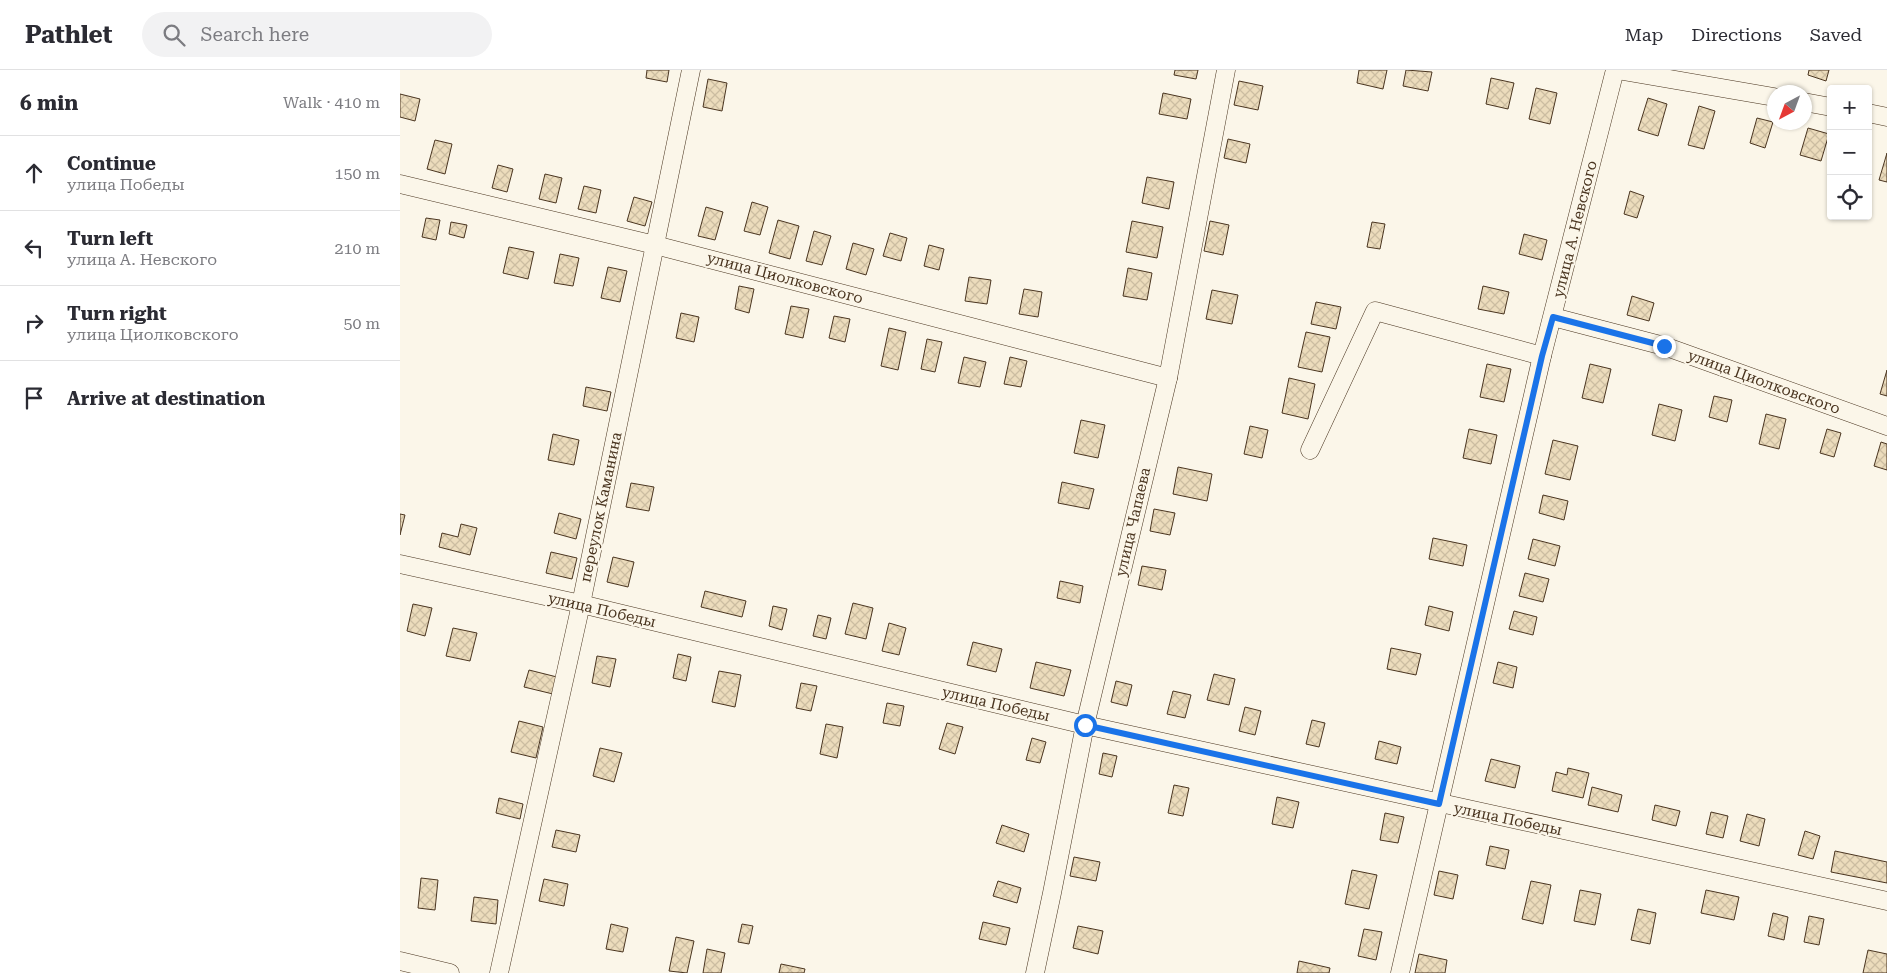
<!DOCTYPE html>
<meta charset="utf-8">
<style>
:root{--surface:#fff;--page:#f2f2f3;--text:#2b2b33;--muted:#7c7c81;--line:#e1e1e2}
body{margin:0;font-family:"Roboto Serif",serif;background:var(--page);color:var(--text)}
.controls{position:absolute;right:15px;top:15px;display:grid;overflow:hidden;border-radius:5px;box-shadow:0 1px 4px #0004}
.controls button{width:45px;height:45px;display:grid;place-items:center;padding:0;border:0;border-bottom:1px solid var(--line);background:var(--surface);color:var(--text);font:25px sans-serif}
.compass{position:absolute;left:1367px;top:15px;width:45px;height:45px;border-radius:50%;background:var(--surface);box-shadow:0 1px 4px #0004;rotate:221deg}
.stop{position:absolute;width:15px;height:15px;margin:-11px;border:4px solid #1a73e8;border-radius:50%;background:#fff}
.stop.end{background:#1a73e8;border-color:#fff;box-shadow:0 1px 5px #0008}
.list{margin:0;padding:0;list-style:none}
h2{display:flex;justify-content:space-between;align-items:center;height:65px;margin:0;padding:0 20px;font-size:21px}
h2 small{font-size:16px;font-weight:400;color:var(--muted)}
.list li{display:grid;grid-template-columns:32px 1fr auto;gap:15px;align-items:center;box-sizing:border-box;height:75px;padding:0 20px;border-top:1px solid var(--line)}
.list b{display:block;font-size:19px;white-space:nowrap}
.list p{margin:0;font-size:16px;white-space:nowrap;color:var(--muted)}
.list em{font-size:16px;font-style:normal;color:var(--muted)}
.icon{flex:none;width:28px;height:28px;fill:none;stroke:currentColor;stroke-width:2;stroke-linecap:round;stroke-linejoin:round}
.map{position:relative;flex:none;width:1487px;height:903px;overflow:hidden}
header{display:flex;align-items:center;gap:30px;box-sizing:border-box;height:70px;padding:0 25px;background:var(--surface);border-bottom:1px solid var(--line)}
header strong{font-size:24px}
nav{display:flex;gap:28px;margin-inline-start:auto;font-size:18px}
.search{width:350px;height:45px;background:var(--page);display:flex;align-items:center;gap:12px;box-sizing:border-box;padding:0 18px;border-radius:28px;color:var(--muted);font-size:19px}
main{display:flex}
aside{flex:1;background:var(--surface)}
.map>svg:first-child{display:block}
.building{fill:url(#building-cross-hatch);stroke:#4a3520}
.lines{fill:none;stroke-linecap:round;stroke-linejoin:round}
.minor-casing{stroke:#4a3520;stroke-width:19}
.minor{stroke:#fbf6e9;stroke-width:18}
.route{stroke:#1a73e8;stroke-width:6}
.labels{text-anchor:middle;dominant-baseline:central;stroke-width:4;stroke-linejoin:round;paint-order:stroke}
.street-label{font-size:15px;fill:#4a3520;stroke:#fbf6e9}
</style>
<header>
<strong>Pathlet</strong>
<div class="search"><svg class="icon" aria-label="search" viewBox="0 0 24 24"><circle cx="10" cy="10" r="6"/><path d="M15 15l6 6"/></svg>Search here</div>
<nav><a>Map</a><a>Directions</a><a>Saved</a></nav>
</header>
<main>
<aside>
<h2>6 min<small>Walk · 410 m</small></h2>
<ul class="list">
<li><svg class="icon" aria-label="ahead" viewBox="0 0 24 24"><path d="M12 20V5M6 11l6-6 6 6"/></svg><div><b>Continue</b><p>улица Победы</p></div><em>150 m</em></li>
<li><svg class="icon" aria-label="left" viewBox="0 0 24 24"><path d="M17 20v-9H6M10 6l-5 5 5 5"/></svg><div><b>Turn left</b><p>улица А. Невского</p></div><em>210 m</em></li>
<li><svg class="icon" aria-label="right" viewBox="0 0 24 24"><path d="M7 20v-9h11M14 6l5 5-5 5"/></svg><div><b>Turn right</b><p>улица Циолковского</p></div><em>50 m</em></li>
<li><svg class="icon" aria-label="arrive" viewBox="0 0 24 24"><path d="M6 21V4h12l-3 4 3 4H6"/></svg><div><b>Arrive at destination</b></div></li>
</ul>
</aside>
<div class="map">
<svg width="1487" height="903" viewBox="0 0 1487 903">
<defs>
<pattern id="building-cross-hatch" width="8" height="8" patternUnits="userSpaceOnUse" patternTransform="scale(1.25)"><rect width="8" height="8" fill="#ecdcbc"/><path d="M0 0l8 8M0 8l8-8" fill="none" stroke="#ccbda1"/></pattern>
</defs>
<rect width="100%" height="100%" fill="#fbf6e9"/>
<g class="building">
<path d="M247,0H269L267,12L246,8Z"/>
<path d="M775,0H798L796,9L774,5Z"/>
<path d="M959,0H987L983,19L957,13Z"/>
<path d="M1006,0L1032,2L1028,21L1003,16Z"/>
<path d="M1409,0H1429L1426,11L1408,5Z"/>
<path d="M1091,8L1114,13L1108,39L1086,34Z"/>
<path d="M308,9L327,13L322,41L303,37Z"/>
<path d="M839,11L863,16L858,40L834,35Z"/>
<path d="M1136,18L1157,23L1150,54L1129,49Z"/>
<path d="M763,23L791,29L787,49L759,44Z"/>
<path d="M0,24L20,29L15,51L0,47Z"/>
<path d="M1248,28L1267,34L1258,66L1238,60Z"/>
<path d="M1299,36L1315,41L1304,79L1288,75Z"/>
<path d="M1357,48L1373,52L1365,78L1350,73Z"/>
<path d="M1408,58L1429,64L1421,91L1400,85Z"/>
<path d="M828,69L850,74L846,93L824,88Z"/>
<path d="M35,70L52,74L45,104L27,99Z"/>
<path d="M1487,83V112L1479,110Z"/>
<path d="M98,95L113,99L107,122L92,118Z"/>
<path d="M145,104L162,108L156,133L139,129Z"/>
<path d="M747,107L774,112L769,139L742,133Z"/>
<path d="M184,116L201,120L196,143L178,139Z"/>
<path d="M1230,121L1244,126L1237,148L1224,144Z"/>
<path d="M234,127L252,132L245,156L227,151Z"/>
<path d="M352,132L368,137L360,165L344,161Z"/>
<path d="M306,137L323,142L315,170L298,166Z"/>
<path d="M26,148L40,150L36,170L22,167Z"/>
<path d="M378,150L399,156L390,189L369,183Z"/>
<path d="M732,151L763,157L757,188L726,182Z"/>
<path d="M810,151L829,155L823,185L804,181Z"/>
<path d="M51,152L67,155L64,168L49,164Z"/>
<path d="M972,152L985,154L980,179L967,177Z"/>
<path d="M414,161L431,166L422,195L406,191Z"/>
<path d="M490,163L507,168L501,191L483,186Z"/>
<path d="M1124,164L1147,170L1142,190L1119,184Z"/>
<path d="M453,173L474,179L466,205L446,199Z"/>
<path d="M529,175L544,179L539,200L524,196Z"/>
<path d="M109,177L134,182L128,209L103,203Z"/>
<path d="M160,184L179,188L173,216L154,213Z"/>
<path d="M208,197L227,201L220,232L201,228Z"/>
<path d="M728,198L752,203L747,230L723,226Z"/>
<path d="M569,207L591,210L587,234L565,231Z"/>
<path d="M339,216L354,219L349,243L335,239Z"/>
<path d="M1083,216L1109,222L1104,244L1078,239Z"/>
<path d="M624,219L642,222L638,247L619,244Z"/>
<path d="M812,220L838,225L832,254L806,249Z"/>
<path d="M1232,226L1254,233L1249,251L1227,245Z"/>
<path d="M916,232L941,237L936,259L911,254Z"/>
<path d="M391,236L409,239L403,268L385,264Z"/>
<path d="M281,243L299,247L294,272L276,268Z"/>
<path d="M434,246L450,249L445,272L429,268Z"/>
<path d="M489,258L506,262L498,300L481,296Z"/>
<path d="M906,262L930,267L922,302L898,297Z"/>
<path d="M527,269L542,272L535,302L521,299Z"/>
<path d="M564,287L586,292L580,317L558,313Z"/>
<path d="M610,287L627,291L621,317L604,314Z"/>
<path d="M1087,294L1111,299L1104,332L1080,327Z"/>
<path d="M1190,294L1211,299L1203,333L1182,328Z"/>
<path d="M1487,300V326L1480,324Z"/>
<path d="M889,308L915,314L908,349L882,343Z"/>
<path d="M186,317L211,322L207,341L183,336Z"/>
<path d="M1314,326L1332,330L1327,352L1309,347Z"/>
<path d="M1259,334L1282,340L1275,371L1252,365Z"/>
<path d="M1366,344L1386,349L1379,379L1359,374Z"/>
<path d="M681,350L705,355L698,388L674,383Z"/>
<path d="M850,356L868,360L862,388L844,384Z"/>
<path d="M1069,359L1097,365L1091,394L1063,388Z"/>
<path d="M1427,359L1441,363L1434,387L1420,383Z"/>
<path d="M153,364L179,370L174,395L148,390Z"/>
<path d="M1153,370L1178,376L1170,410L1145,404Z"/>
<path d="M1481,372L1487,374V400L1474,396Z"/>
<path d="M778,397L812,404L807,431L773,424Z"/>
<path d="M662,412L694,419L689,439L658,433Z"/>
<path d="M231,413L254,417L249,441L226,437Z"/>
<path d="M1143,425L1168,431L1164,450L1139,443Z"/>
<path d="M754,439L775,443L770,465L750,461Z"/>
<path d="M159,443L181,449L176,469L154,463Z"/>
<path d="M0,444L5,445L0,465Z"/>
<path d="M61,454L77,458L70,485L39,477L42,463L58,467Z"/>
<path d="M1033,468L1067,475L1063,496L1029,489Z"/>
<path d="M1133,469L1160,476L1155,496L1128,489Z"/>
<path d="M151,482L177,488L172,509L146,503Z"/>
<path d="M213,487L234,492L228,517L207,512Z"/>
<path d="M742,496L766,500L762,520L738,515Z"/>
<path d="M1125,503L1149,509L1143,532L1119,526Z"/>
<path d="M660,511L683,516L680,533L657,528Z"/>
<path d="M305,521L346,531L342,547L301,537Z"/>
<path d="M453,533L473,538L466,569L445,564Z"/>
<path d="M13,534L32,538L25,566L7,561Z"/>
<path d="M373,536L387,539L382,560L369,556Z"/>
<path d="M1029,536L1053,542L1049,561L1025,555Z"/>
<path d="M1114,541L1137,547L1133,565L1109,559Z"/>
<path d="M418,545L431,548L426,569L413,566Z"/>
<path d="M489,553L506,558L499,585L482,581Z"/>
<path d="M53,558L77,563L70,591L46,586Z"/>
<path d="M573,572L602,579L596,602L567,595Z"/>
<path d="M991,578L1021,584L1016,605L987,599Z"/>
<path d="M278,584L291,587L286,611L273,608Z"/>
<path d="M197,586L216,589L210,617L192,613Z"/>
<path d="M636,592L671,600L664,626L630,618Z"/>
<path d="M1098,592L1117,597L1113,618L1093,613Z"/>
<path d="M129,600L157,607L153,624L124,617Z"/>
<path d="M319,601L341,605L335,637L312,632Z"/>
<path d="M814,604L835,609L829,635L807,630Z"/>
<path d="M716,611L732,615L727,636L711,632Z"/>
<path d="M401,613L417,616L411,641L396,638Z"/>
<path d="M773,621L791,625L785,648L767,644Z"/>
<path d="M487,633L504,636L500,656L483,653Z"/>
<path d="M845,637L861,641L855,665L839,661Z"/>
<path d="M912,650L925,653L919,677L906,674Z"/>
<path d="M119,651L143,657L136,688L111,682Z"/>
<path d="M547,653L563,657L555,684L539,679Z"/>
<path d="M426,654L443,657L437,688L420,684Z"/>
<path d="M632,668L646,672L640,693L626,690Z"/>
<path d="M979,671L1001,677L997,694L975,689Z"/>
<path d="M200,678L222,683L214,712L193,706Z"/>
<path d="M703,683L717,686L712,707L699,704Z"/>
<path d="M1091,689L1120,696L1115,718L1085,711Z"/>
<path d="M1168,698L1189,703L1183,728L1152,721L1156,702L1167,705Z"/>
<path d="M774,715L789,718L783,746L768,743Z"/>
<path d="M1192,717L1222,725L1218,742L1188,735Z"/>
<path d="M877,727L899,732L893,758L872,754Z"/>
<path d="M99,728L123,734L120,749L96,743Z"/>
<path d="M1255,735L1280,741L1276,756L1252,750Z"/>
<path d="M1311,742L1328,746L1323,768L1306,764Z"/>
<path d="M985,743L1004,747L998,773L980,770Z"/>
<path d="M1347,744L1365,749L1359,776L1340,771Z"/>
<path d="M602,755L629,764L624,782L596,773Z"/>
<path d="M156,760L180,765L176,782L152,777Z"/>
<path d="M1405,761L1420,766L1413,789L1398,785Z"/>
<path d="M1090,776L1109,780L1105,799L1086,795Z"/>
<path d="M1435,781L1487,792V813L1431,802Z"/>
<path d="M674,787L700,792L696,811L670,806Z"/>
<path d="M952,800L977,805L969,839L945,834Z"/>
<path d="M1039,801L1058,805L1053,829L1034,825Z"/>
<path d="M21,808L38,810L35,840L18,838Z"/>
<path d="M144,809L168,814L164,836L139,831Z"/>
<path d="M598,811L621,818L617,833L593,826Z"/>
<path d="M1131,811L1151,815L1143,854L1122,849Z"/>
<path d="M1180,820L1201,824L1195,855L1174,851Z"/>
<path d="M1306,820L1339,827L1334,850L1301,843Z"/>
<path d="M74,827L98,830L96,854L71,851Z"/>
<path d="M1238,839L1256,843L1250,874L1231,870Z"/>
<path d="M1373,843L1388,847L1384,870L1368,866Z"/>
<path d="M1409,846L1424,849L1419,875L1404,872Z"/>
<path d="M583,852L610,858L606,875L579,869Z"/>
<path d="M211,854L228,858L223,882L206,879Z"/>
<path d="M342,854L353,856L349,874L338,872Z"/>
<path d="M678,856L703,861L698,884L673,878Z"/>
<path d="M964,859L982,862L976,890L958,886Z"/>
<path d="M276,867L294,871L287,903L269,901Z"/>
<path d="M307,879L325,883L321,903H303Z"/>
<path d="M1468,880L1487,884V903H1463Z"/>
<path d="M1019,884L1047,890L1045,903H1015Z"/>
<path d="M899,891L930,898L929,903H897Z"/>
<path d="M381,894L405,899L404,903H379Z"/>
</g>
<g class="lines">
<g class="minor-casing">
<g id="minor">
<path d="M1217,0L1374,27"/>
<path d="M1404,32L1431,37"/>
<path d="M1468,43L1487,47"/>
<path d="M0,114L255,175L768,308"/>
<path d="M1153,247L1264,276L1487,356"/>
<path d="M910,380L975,241L1142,286"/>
<path d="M0,494L181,534L685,655L1487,831"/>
<path d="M0,891L50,903"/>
<path d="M99,903L181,534L291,0"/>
<path d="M635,903L652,823L685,655L768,308L826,0"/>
<path d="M1000,903L1142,286L1215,0"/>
</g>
</g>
<use href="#minor" class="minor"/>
</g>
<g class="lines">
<path class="route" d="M685,655L1039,734L1142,286L1153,247L1264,276"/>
</g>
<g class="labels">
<g class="street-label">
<text transform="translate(1175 159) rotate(-76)">улица А. Невского</text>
<text transform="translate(385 208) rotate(15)">улица Циолковского</text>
<text transform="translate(1364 312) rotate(20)">улица Циолковского</text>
<text transform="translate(201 437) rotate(-78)">переулок Каманина</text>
<text transform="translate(733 452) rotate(-77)">улица Чапаева</text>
<text transform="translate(202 540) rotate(13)">улица Победы</text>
<text transform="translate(596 634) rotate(13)">улица Победы</text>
<text transform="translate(1108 749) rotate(12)">улица Победы</text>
</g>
</g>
</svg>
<div class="controls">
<button>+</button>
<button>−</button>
<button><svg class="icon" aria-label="locate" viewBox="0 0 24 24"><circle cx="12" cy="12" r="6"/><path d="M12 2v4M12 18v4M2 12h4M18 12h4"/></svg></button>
</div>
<svg class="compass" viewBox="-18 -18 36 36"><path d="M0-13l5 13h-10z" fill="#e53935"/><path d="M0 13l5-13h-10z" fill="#7c7c81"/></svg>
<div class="stop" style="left:685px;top:655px"></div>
<div class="stop end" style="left:1264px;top:276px"></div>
</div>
</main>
